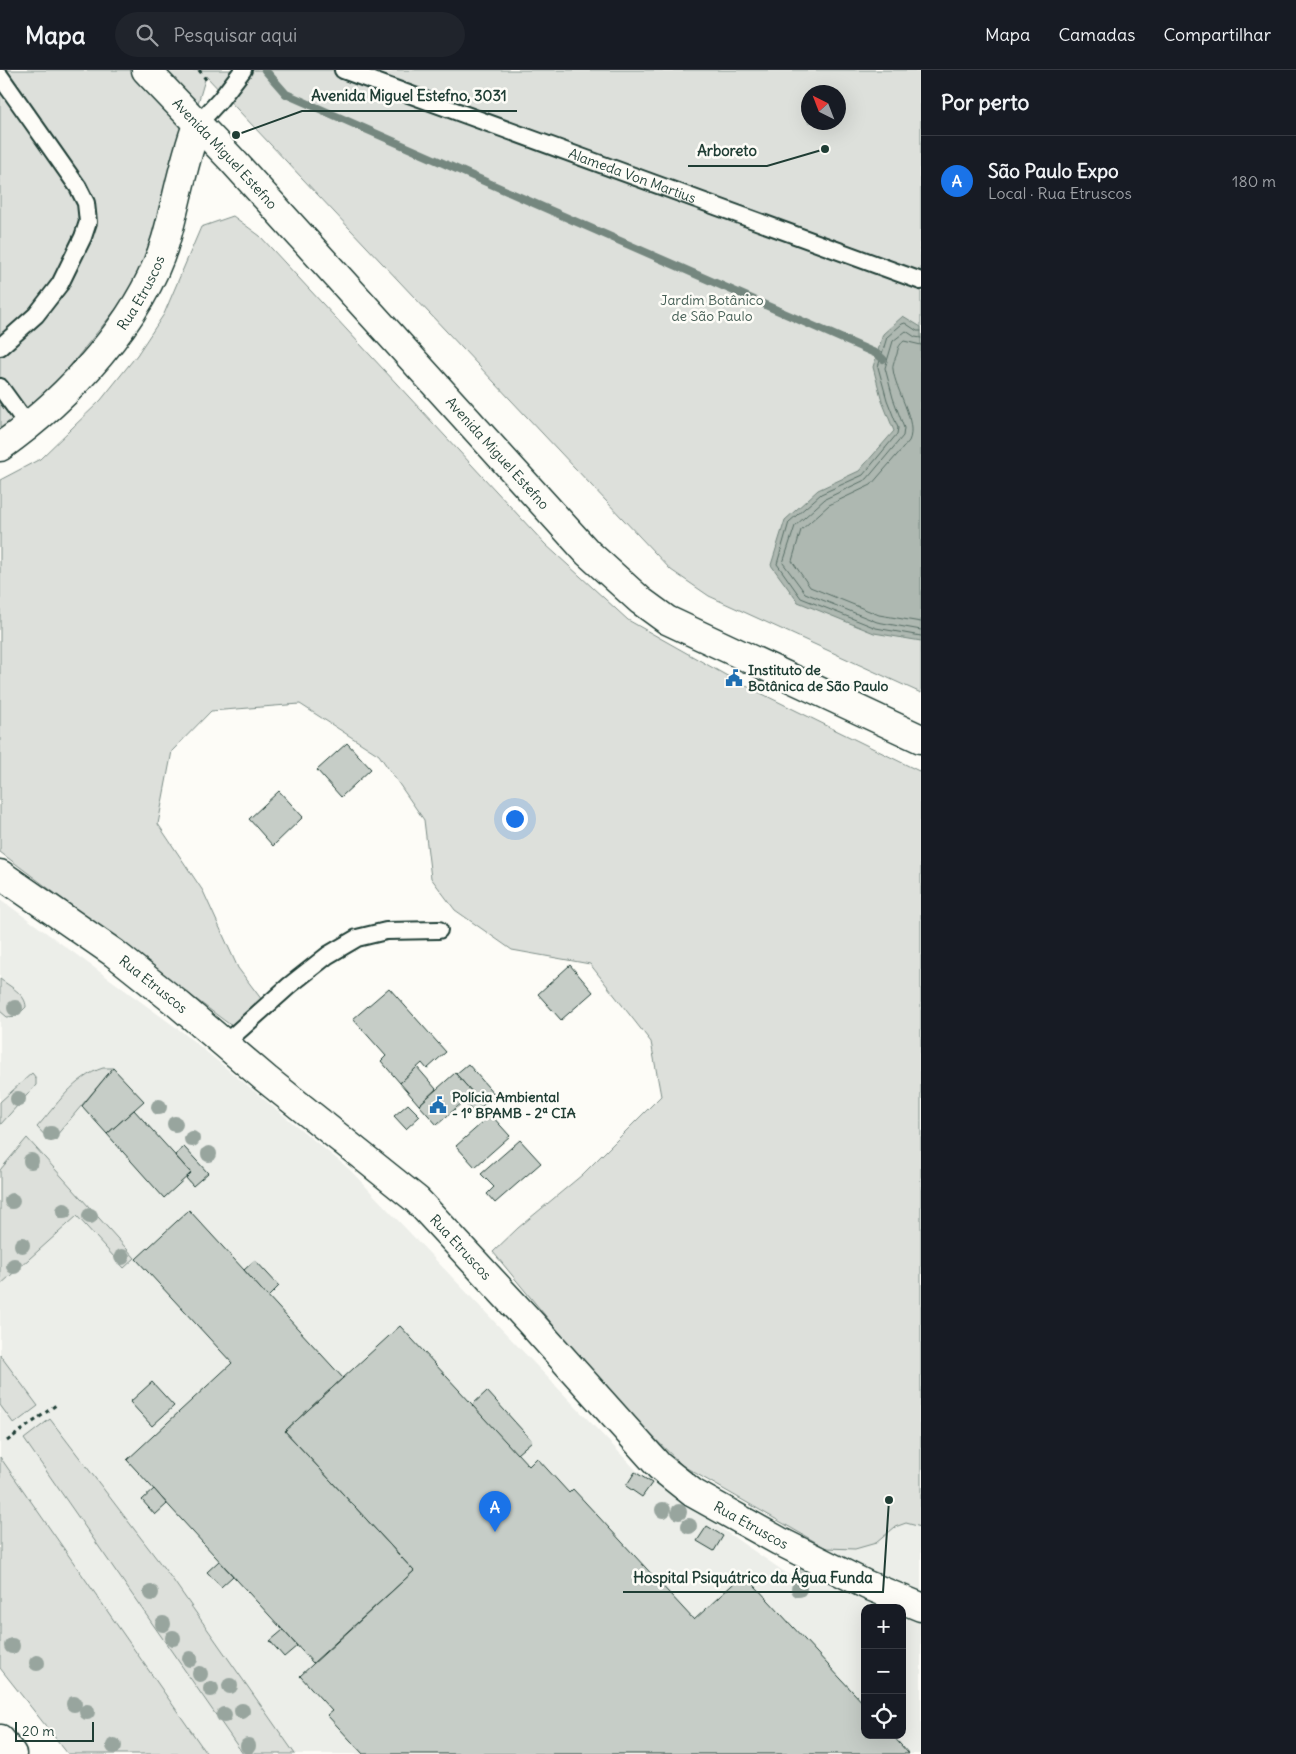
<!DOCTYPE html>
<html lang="pt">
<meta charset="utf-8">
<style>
:root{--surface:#171b24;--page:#20242c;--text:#f1f3f6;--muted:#9ea1a6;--line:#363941;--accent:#1a73e8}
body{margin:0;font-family:Delius,sans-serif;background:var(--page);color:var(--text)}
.controls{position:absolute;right:15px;bottom:15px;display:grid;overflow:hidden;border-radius:10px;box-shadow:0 5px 20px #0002}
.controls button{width:45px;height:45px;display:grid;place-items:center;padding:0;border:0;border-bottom:1px solid var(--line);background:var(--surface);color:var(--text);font:25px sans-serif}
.compass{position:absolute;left:801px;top:15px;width:45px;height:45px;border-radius:50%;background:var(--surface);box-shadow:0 5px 20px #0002;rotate:318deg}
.scale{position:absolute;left:15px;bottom:12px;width:79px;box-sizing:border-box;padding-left:5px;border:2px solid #1f3d34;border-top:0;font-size:14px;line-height:18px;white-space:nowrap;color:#1f3d34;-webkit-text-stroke:4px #fdfcf7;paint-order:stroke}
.you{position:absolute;left:514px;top:748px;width:18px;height:18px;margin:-12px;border:4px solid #fff;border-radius:50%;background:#1a73e8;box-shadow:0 0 0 8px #1a73e833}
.badge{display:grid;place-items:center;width:32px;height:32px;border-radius:50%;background:var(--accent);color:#fff;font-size:16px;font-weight:700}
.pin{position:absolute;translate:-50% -41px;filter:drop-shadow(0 1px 2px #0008)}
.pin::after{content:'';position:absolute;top:26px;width:18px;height:15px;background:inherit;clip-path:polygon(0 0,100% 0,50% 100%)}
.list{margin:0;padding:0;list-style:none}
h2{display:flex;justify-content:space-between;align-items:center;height:65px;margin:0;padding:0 20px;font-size:21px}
h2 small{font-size:16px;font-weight:400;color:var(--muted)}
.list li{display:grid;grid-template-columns:32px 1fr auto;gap:15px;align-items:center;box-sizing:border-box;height:90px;padding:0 20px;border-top:1px solid var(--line)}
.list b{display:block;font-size:19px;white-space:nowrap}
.list p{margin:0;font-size:16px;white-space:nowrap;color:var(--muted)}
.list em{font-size:16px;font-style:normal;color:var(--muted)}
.icon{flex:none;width:28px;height:28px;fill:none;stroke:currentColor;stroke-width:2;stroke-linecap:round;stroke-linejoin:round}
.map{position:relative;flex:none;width:921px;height:1684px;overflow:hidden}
header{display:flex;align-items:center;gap:30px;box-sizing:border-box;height:70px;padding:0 25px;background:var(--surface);border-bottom:1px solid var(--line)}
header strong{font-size:24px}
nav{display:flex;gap:28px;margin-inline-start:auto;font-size:18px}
.search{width:350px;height:45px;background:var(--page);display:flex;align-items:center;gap:12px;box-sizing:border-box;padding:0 18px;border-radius:28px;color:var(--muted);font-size:19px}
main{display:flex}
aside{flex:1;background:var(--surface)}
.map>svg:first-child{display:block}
.built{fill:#eceee9;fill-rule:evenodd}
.green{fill:#dde0db;stroke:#7e8e88;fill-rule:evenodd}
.water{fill:#aeb8b1;stroke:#75877f}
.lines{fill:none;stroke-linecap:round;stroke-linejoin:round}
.shore{stroke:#586e66;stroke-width:1}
.stream{stroke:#75877f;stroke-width:8}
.building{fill:#c6cdc7;stroke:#1f3d34}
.service-casing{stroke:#1f3d34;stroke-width:20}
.minor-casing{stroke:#1f3d34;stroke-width:31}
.secondary-casing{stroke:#1f3d34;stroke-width:31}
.motorway-casing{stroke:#1f3d34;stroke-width:31}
.path{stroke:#1f3d34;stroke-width:3;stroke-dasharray:4 4;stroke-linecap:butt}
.service{stroke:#fdfcf7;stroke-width:16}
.minor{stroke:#fdfcf7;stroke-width:28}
.secondary{stroke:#fdfcf7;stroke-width:28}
.motorway{stroke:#fdfcf7;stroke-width:28}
.tree{fill:#98a59e}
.labels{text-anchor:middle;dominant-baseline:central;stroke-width:5;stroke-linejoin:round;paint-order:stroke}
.street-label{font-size:14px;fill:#1f3d34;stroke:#fdfcf7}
.park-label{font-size:14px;fill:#455e55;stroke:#fdfcf7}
.poi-label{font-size:14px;font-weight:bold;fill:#1f3d34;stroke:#fdfcf7;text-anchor:start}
.leader{fill:none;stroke:#1f3d34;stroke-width:2}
.callout-dot{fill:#1f3d34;stroke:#fdfcf7;stroke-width:2}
.callout-label{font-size:15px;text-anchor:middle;font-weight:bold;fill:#1f3d34;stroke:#fdfcf7;stroke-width:5;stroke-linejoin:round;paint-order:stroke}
</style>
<header>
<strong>Mapa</strong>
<div class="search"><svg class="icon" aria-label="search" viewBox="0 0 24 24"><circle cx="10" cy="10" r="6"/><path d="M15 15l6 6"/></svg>Pesquisar aqui</div>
<nav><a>Mapa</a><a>Camadas</a><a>Compartilhar</a></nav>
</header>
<main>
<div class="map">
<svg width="921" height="1684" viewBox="0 0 921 1684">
<rect width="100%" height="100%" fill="#fdfcf7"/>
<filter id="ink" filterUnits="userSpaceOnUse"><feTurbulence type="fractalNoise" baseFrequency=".02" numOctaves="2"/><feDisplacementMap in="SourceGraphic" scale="10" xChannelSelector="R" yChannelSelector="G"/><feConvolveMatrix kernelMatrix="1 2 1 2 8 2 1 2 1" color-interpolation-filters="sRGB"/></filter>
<g filter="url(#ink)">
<path class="built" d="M0,829L181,961L349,1099L636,1400L792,1507L921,1354V1684H68L0,1598ZM865,1538H902V1665H865Z"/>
<g class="green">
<path d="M0,0H921V623L709,526L671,500L206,6L162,155L141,208L33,342L0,363ZM808,22H838V52H808Z"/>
<path d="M233,146L260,166L545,474L628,550L738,612L921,702V1457L906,1453L895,1457L876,1473L855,1479L826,1478L683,1396L614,1329L493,1182L518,1158L582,1105L661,1026L651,972L590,894L512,880L455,840L431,808L424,750L379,685L300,634L211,641L172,681L158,754L203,821L238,898L262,930L233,957L0,782V410L40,389L101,330L137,285L164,244L201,157Z"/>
<path d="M0,909C9,916 26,924 26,937L17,946L7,947L0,941Z"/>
<path d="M103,998H113L51,1072L37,1057C56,1036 74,1007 103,998Z"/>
<path d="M32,1003L36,1008V1015L0,1055V1032Z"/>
<path d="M27,1068L135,1188L124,1198L77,1146L0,1215V1100Z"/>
<path d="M0,1285L38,1336L14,1354L0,1335Z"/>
<path d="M50,1349L173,1510L295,1684H243L24,1369Z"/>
<path d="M0,1387L207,1684H68L0,1598Z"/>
</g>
<path class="water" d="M903,246L921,257V571L874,563L798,532L771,495L785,450L818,420L859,401L894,361L882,331L873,297L883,264Z"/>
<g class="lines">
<g class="shore">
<path d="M921,261H917L905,253L902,254L887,267L878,297L887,330L898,358L897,364L863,405L821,424L789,452L777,494L801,528L876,558L921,566"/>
<path d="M921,268L915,267L906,261L893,271L885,298L893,328L904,358L903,366L867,409L825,429L795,456L783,493L805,523L877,552L921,560"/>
<path d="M921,275L904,271C899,275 898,278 897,284C895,289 892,295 893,299C895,320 918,352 909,371L871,415L829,435L801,460L792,491L810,517L879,545L921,552"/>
</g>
<path class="stream" d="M265,0L286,24L877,284L883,289"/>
</g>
<g class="building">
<path d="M347,673L371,699L341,727L317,700Z"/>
<path d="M279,721L303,747L273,776L249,749Z"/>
<path d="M570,895L593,922L561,950L538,924Z"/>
<path d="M389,918L446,982L427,999L422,993L400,1013L381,991L386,986L353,949Z"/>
<path d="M468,994L495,1025L474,1043L464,1032L473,1023L456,1004Z"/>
<path d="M417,997L436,1019L419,1035L400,1013Z"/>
<path d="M113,998L144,1031L107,1064L82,1036Z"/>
<path d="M455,1003L473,1023L437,1055L419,1035Z"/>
<path d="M408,1034L420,1046L406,1059L394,1046Z"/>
<path d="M134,1040L191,1103L164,1128L107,1064Z"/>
<path d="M491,1045L510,1066L475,1097L456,1076Z"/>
<path d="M520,1070L541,1093L495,1133L487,1124L494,1117L481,1104Z"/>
<path d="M184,1077L208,1103L193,1116L186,1108L191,1103L175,1085Z"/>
<path d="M189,1140L343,1308L285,1361L414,1501L313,1593L127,1390L232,1293L136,1189Z"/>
<path d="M255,1190L279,1216L268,1227L244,1200Z"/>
<path d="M400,1256L529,1396L537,1388L569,1423L573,1419L694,1550L744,1504L865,1635V1665H892L909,1684H363L327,1645L332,1641L300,1606L414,1501L285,1361Z"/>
<path d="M152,1312L174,1336L152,1356L130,1332Z"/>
<path d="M487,1321L532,1371L517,1384L472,1335Z"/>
<path d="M635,1402L652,1413L642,1427L626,1416Z"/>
<path d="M154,1419L167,1434L155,1445L142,1430Z"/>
<path d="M707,1456L723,1466L714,1481L697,1471Z"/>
<path d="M219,1491L233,1506L221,1517L207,1502Z"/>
<path d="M802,1496L813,1504L805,1515L794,1507Z"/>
<path d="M283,1560L297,1576L284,1587L270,1571Z"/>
</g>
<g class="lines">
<g class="service-casing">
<g id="service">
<path id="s1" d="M343,0L921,211"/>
<path d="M0,6L78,117L86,133L88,152L83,167L60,214L36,245L0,277"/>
<path d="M197,55L220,30L243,0"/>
<path d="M0,317L29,357"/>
<path d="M224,974L290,915L328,885L357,868L386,861L439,860"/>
</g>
</g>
<g class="minor-casing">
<g id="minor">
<path id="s2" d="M0,377C67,330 143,249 166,169C177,131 183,92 197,55"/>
<path id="s3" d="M0,804L114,883L178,934L266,1009L417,1130L530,1252L659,1396L693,1423L779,1471L867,1515L921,1537"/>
</g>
</g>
<g class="secondary-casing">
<g id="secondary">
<path id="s4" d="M146,0L232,90L588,483L641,531L667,550L921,669"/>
</g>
</g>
<g class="motorway-casing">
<path id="motorway" d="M0,1669L12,1684"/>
</g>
<g class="path">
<path d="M199,0L207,11"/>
<path d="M7,1371L56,1335"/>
</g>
<use href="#service" class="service"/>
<use href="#minor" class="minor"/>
<use href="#secondary" class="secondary"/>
<use href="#motorway" class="motorway"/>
</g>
<g class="tree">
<circle cx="15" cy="938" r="8"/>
<circle cx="18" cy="1029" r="8"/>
<circle cx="159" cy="1037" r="8"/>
<circle cx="175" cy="1054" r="8"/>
<circle cx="51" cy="1064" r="8"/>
<circle cx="192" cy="1069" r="8"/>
<circle cx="209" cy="1084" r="8"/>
<circle cx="31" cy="1091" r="8"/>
<circle cx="12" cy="1131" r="8"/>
<circle cx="64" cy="1141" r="8"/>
<circle cx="90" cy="1146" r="8"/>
<circle cx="22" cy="1175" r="8"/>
<circle cx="122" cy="1187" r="8"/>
<circle cx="14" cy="1196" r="8"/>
<circle cx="663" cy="1440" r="8"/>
<circle cx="679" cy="1442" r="8"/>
<circle cx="689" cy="1456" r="8"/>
<circle cx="799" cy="1519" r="8"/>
<circle cx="151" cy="1523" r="8"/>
<circle cx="163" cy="1554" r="8"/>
<circle cx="173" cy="1568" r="8"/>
<circle cx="12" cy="1576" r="8"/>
<circle cx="190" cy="1589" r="8"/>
<circle cx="37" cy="1593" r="8"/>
<circle cx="200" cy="1604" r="8"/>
<circle cx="230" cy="1616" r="8"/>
<circle cx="211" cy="1619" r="8"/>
<circle cx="74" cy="1634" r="8"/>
<circle cx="242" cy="1641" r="8"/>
<circle cx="87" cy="1642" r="8"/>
<circle cx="224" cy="1645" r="8"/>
<circle cx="114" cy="1676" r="8"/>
<circle cx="248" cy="1676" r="8"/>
</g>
</g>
<defs>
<g id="civic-bare" transform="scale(1.35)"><path d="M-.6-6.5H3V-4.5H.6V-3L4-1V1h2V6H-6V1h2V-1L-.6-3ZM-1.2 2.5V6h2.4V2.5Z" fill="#1f6fb2" stroke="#fdfcf7" stroke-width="2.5" paint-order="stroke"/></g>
</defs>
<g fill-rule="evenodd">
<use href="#civic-bare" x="734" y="608"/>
<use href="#civic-bare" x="438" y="1035"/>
</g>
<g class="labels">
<g class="street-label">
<text stroke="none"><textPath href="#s4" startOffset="115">Avenida Miguel Estefno</textPath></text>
<text stroke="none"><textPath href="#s1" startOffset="308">Alameda Von Martius</textPath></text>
<text stroke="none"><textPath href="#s2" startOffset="211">Rua Etruscos</textPath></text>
<text stroke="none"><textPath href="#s4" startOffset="520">Avenida Miguel Estefno</textPath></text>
<text stroke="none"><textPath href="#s3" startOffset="189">Rua Etruscos</textPath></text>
<text stroke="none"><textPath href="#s3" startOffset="594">Rua Etruscos</textPath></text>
<text stroke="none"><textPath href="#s3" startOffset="999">Rua Etruscos</textPath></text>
</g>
<g class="park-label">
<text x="712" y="230">Jardim Botânico<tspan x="712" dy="16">de São Paulo</tspan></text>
</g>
<g class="poi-label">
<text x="748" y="600">Instituto de<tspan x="748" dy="16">Botânica de São Paulo</tspan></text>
<text x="452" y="1027">Polícia Ambiental<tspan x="452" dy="16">- 1º BPAMB - 2ª CIA</tspan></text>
</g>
</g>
<path class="leader" d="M236 65L302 41H517M825 79L767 96H688M889 1430L883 1522H623"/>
<g class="callout-dot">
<circle cx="236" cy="65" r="5"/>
<circle cx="825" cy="79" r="5"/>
<circle cx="889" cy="1430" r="5"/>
</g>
<g class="callout-label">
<text x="409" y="31">Avenida Miguel Estefno, 3031</text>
<text x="727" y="86">Arboreto</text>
<text x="753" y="1513">Hospital Psiquátrico da Água Funda</text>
</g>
</svg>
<div class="controls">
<button>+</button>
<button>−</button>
<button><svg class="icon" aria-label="locate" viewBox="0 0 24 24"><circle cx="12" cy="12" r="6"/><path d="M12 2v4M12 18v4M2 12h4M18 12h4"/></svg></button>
</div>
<svg class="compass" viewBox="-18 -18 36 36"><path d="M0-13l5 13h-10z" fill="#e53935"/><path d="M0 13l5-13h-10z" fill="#9ea1a6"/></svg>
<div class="scale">20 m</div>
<div class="you"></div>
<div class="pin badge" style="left:495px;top:1462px">A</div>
</div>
<aside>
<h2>Por perto<small></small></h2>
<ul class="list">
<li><span class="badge">A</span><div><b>São Paulo Expo</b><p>Local · Rua Etruscos</p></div><em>180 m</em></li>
</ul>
</aside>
</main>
